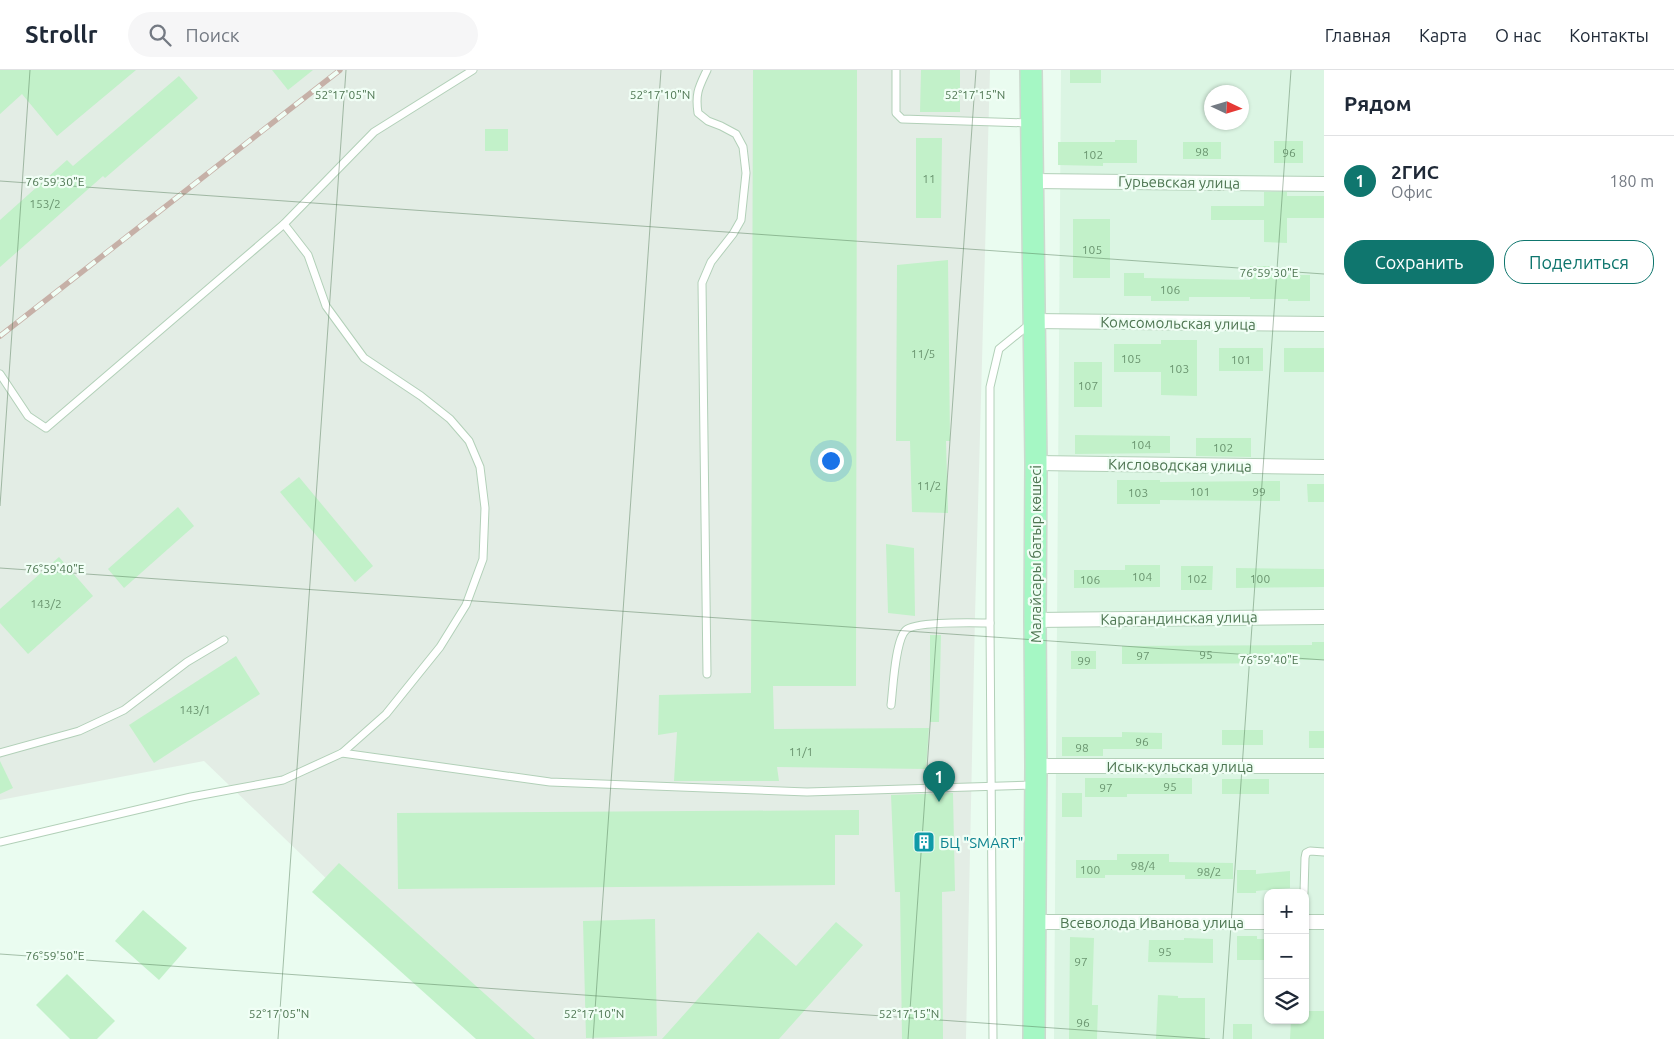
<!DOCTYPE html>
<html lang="ru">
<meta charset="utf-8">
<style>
:root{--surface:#fff;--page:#f6f6f7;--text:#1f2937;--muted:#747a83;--line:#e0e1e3;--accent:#0f766e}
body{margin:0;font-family:Ubuntu,sans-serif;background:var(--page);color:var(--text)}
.controls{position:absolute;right:15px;bottom:15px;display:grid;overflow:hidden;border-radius:10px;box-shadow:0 1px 4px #0004}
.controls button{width:45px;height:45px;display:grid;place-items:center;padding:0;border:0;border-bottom:1px solid var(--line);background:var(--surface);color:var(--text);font:25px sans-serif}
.compass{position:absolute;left:1204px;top:15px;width:45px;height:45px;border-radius:50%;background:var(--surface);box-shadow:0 1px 4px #0004;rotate:94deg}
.you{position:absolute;left:830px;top:390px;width:18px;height:18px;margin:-12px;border:4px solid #fff;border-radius:50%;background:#1a73e8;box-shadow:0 0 0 8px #1a73e833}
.badge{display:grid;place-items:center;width:32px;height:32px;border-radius:50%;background:var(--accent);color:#fff;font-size:16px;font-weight:700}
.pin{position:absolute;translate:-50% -41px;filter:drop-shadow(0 1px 2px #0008)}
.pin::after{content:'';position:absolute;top:26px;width:18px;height:15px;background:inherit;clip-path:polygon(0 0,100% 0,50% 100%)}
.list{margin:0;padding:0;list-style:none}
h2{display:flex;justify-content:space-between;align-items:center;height:65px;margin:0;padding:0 20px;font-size:21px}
h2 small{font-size:16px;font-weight:400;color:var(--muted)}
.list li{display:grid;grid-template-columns:32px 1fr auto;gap:15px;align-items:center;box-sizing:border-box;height:90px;padding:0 20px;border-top:1px solid var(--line)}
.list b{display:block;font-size:19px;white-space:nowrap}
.list p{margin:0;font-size:16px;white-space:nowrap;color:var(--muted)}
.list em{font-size:16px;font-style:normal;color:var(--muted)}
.actions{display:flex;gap:10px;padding:15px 20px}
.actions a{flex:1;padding:11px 0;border:1px solid var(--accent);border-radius:20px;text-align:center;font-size:18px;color:var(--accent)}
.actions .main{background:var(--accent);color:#fff}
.icon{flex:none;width:28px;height:28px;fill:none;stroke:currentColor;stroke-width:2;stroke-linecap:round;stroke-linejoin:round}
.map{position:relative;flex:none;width:1324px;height:969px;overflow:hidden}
header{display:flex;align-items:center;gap:30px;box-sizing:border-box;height:70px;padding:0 25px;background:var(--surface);border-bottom:1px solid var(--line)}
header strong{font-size:24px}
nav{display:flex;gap:28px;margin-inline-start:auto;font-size:18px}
.search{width:350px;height:45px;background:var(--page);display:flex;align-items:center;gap:12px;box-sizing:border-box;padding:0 18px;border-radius:28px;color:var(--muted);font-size:19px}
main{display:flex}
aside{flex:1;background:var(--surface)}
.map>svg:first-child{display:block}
.residential{fill:#dbf5e3;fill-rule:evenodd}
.industrial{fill:#e3ede5}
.building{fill:#c2f1c9}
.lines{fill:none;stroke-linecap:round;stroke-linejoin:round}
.service-casing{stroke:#b2d0b8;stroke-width:9}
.minor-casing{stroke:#b2d0b8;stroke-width:16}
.primary-casing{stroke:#cdd9cf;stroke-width:24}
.service{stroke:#fff;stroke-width:7}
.minor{stroke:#fff;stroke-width:14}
.primary{stroke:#a5f7c4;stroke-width:21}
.rail-casing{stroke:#c6b0a7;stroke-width:5.5}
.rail{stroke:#f0fef5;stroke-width:4;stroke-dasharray:11;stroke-linecap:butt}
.ticks{fill:none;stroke:#4e7652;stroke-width:1;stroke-opacity:0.45}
.labels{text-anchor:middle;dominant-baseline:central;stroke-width:4.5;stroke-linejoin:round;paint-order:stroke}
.number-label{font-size:12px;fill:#6b9570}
.street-label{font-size:15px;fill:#4e7652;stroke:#f0fef5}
.culture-label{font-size:15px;fill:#0d838f;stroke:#f0fef5;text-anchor:start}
.ticks-label{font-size:12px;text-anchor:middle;fill:#4e7652;stroke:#f0fef5;stroke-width:4.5;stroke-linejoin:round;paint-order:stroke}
</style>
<header>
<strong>Strollr</strong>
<div class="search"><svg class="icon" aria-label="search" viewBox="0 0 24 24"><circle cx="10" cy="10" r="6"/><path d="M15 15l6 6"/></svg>Поиск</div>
<nav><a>Главная</a><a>Карта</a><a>О нас</a><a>Контакты</a></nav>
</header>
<main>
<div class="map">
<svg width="1324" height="969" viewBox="0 0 1324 969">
<rect width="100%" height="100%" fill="#eafcf0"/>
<path class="residential" d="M1061,0H1324V969H1054ZM1212,22H1242V52H1212ZM1268,823H1305V950H1268Z"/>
<path class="industrial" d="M0,0H990L975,546L966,969H493L204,691L0,730Z"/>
<g class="building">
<path d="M0,0H136L57,66L22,24L0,44Z"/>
<path d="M272,0H313L288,20Z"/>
<path d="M753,0H857L856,616H773L774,659L929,658L926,699L777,697L779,711H674L677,662L658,665L659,625L751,623Z"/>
<path d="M921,0H960V42H920Z"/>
<rect x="1070" y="0" width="31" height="13"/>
<path d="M179,6L198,28L105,108L103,106L0,197V150L67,90L73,96Z"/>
<rect x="485" y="59" width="23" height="22"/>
<path d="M916,68H942L941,148H916Z"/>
<path d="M1115,70H1137V93H1103V96L1058,95V72H1115Z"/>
<rect x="1274" y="71" width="29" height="22"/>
<rect x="1183" y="72" width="38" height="17"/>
<path d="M1264,122H1287V126H1324V148H1287V173L1264,172V150H1211V136H1264Z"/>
<rect x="1073" y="149" width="37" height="59"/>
<path d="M948,190L950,371H946L948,443L912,442L910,371H896L897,195Z"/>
<path d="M1250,196H1270V205H1310V231H1288V229H1250V227H1189V231H1151V226H1124V203H1144V208L1250,210Z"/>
<path d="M1161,270H1197V326L1161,325V302H1114V274H1161Z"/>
<rect x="1219" y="278" width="44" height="23"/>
<rect x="1284" y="278" width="40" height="24"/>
<rect x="1074" y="292" width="28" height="45"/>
<path d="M1075,365L1170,366V383L1075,384Z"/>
<path d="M1196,368H1251V387L1196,386Z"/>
<path d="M299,407L373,496L355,512L280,422Z"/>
<path d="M1117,410H1160V412L1280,411V431L1160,430V434H1117Z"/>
<path d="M1307,414H1324V432H1308Z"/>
<path d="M178,437L194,456L124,518L108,499Z"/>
<path d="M886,474L914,478L915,546L888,543Z"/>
<path d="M59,487L93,526L28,584L0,553V539Z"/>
<path d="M1125,495H1160V517L1074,518V500H1125Z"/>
<path d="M1181,496H1213L1212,520H1181Z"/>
<path d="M1236,498L1324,499V517L1236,518Z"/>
<path d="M930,565H941L939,652H930Z"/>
<path d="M1312,572H1324V590H1295V593L1122,594V576L1312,575Z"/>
<rect x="1071" y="581" width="25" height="18"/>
<path d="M236,586L260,624L154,693L129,655Z"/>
<rect x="1222" y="660" width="41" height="15"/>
<rect x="1309" y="661" width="15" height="17"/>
<path d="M1122,662L1162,663V679H1103V686H1062V667H1122Z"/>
<path d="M0,691L13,718L0,724Z"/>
<path d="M1085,708H1192V724H1127V727H1085Z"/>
<rect x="1222" y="709" width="47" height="15"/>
<path d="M953,723L955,821L942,822L943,969H902L900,822H895L891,725Z"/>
<rect x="1062" y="723" width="20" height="24"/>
<path d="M859,740V765H835V815L398,819L397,743Z"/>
<path d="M1117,784H1169V792L1233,793V809H1185V805H1105V808H1076V790H1117Z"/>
<path d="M339,793L358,810L535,969H476L312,822Z"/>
<path d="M1237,800H1256V804L1290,801V818L1256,821V823H1237Z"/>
<path d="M143,840L187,878L159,910L115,871Z"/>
<path d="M655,849L657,966L586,968L583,851Z"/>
<path d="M836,852L863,875L779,969H662L758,862L796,896Z"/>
<path d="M1237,866H1257V869H1268V890H1237Z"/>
<path d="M1070,867L1094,868L1092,935H1098L1097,969H1069Z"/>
<path d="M1184,868L1213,869V893L1148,892L1149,870H1184Z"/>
<path d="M67,904L115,951L97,969H70L36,935Z"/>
<path d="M1158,925L1178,926V928H1205V969H1156Z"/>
<path d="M1305,941H1324V969H1290L1291,950H1305Z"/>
<rect x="1233" y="954" width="19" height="15"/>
</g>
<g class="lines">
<g class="service-casing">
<g id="service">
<path d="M707,0C699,17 695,23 698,43L708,51L721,56L736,64L743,77L746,103L741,150L733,164L711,192L702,213L707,604"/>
<path d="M896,0V43L902,49L1029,53"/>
<path d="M0,304L28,346L46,358L284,154L374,62L473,0"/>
<path d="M990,553L993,969"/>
<path d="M891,635C893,619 895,570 906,560C916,551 974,553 990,553V317L999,279L1031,253"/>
<path d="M0,683L79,661L124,640L187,592L224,570"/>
<path d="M342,683L550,712L807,722L1035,715"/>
<path d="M0,772L191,727L283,710L342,683L386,644L440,577L466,535L483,489L485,438L480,397L469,371L450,349L421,326L364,288L326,236L308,185L284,154"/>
<path d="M1304,823L1305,788L1306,783L1310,781L1324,782"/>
</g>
</g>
<g class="minor-casing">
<g id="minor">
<path d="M1033,111L1324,114"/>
<path d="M1033,251L1324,254"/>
<path d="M1036,393L1324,397"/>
<path d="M1035,550L1324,547"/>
<path d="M1036,696H1324"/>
<path d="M1036,852H1268"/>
<path d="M1305,852H1324"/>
</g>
</g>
<g class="primary-casing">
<path id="primary" d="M1031,0L1036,393L1035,550L1036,696L1034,969"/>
</g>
<use href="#service" class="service"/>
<use href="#minor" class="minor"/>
<use href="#primary" class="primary"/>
<g class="rail-casing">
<path id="rail" d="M0,266L340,0"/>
</g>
<use href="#rail" class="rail"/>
</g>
<path class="ticks" d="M0,111L1324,204M0,436L30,0M0,498L1324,590M0,884L1210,969M278,969L346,0M593,969L661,0M908,969L976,0M1223,969L1291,0"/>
<defs>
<g id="building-square" transform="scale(1.125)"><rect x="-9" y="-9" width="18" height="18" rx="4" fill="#0f9aa8" stroke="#f0fef5"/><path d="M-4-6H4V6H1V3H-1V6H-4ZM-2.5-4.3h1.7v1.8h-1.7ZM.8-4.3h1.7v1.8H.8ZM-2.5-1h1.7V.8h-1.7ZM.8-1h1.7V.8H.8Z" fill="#fff"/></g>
</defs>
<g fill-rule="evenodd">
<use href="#building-square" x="924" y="772"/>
</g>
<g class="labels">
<g class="number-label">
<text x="1202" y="81">98</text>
<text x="1289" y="82">96</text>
<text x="1093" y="84">102</text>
<text x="929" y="108">11</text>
<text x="45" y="133">153/2</text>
<text x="1092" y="179">105</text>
<text x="1170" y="219">106</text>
<text x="923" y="283">11/5</text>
<text x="1131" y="288">105</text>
<text x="1241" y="289">101</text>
<text x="1179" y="298">103</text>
<text x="1088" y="315">107</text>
<text x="1141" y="374">104</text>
<text x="1223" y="377">102</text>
<text x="929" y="415">11/2</text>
<text x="1200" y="421">101</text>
<text x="1259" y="421">99</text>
<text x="1138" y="422">103</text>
<text x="1142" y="506">104</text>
<text x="1197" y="508">102</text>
<text x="1260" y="508">100</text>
<text x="1090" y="509">106</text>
<text x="46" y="533">143/2</text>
<text x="1206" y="584">95</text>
<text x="1143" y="585">97</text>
<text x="1084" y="590">99</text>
<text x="195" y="639">143/1</text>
<text x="1142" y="671">96</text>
<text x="1082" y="677">98</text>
<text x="801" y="681">11/1</text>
<text x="1170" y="716">95</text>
<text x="1106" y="717">97</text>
<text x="1143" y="795">98/4</text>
<text x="1090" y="799">100</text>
<text x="1209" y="801">98/2</text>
<text x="1165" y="881">95</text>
<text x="1081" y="891">97</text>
<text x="1083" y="952">96</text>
</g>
<g class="street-label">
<text transform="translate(1179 112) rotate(1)">Гурьевская улица</text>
<text transform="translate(1178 253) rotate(1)">Комсомольская улица</text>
<text transform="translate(1180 395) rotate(1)">Кисловодская улица</text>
<text transform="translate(1035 484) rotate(-90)">Малайсары батыр көшесі</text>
<text transform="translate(1179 548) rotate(-1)">Карагандинская улица</text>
<text x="1180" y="696">Исык-кульская улица</text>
<text x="1152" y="852">Всеволода Иванова улица</text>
</g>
<g class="culture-label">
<text x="940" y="772">БЦ "SMART"</text>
</g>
</g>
<g class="ticks-label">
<text x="345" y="29">52°17'05"N</text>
<text x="660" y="29">52°17'10"N</text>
<text x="975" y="29">52°17'15"N</text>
<text x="55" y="116">76°59'30"E</text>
<text x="1269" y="207">76°59'30"E</text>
<text x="55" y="503">76°59'40"E</text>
<text x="1269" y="594">76°59'40"E</text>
<text x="55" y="890">76°59'50"E</text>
<text x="279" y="948">52°17'05"N</text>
<text x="594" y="948">52°17'10"N</text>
<text x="909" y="948">52°17'15"N</text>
</g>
</svg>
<div class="controls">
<button>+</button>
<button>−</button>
<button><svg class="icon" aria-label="layers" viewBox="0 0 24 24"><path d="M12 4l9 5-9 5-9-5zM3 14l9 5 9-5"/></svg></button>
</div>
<svg class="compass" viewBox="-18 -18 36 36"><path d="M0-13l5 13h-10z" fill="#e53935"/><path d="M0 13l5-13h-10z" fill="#747a83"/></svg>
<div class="you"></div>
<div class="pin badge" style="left:939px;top:732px">1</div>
</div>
<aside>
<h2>Рядом<small></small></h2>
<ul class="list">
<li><span class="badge">1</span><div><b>2ГИС</b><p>Офис</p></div><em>180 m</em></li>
</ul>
<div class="actions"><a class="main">Сохранить</a><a>Поделиться</a></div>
</aside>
</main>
